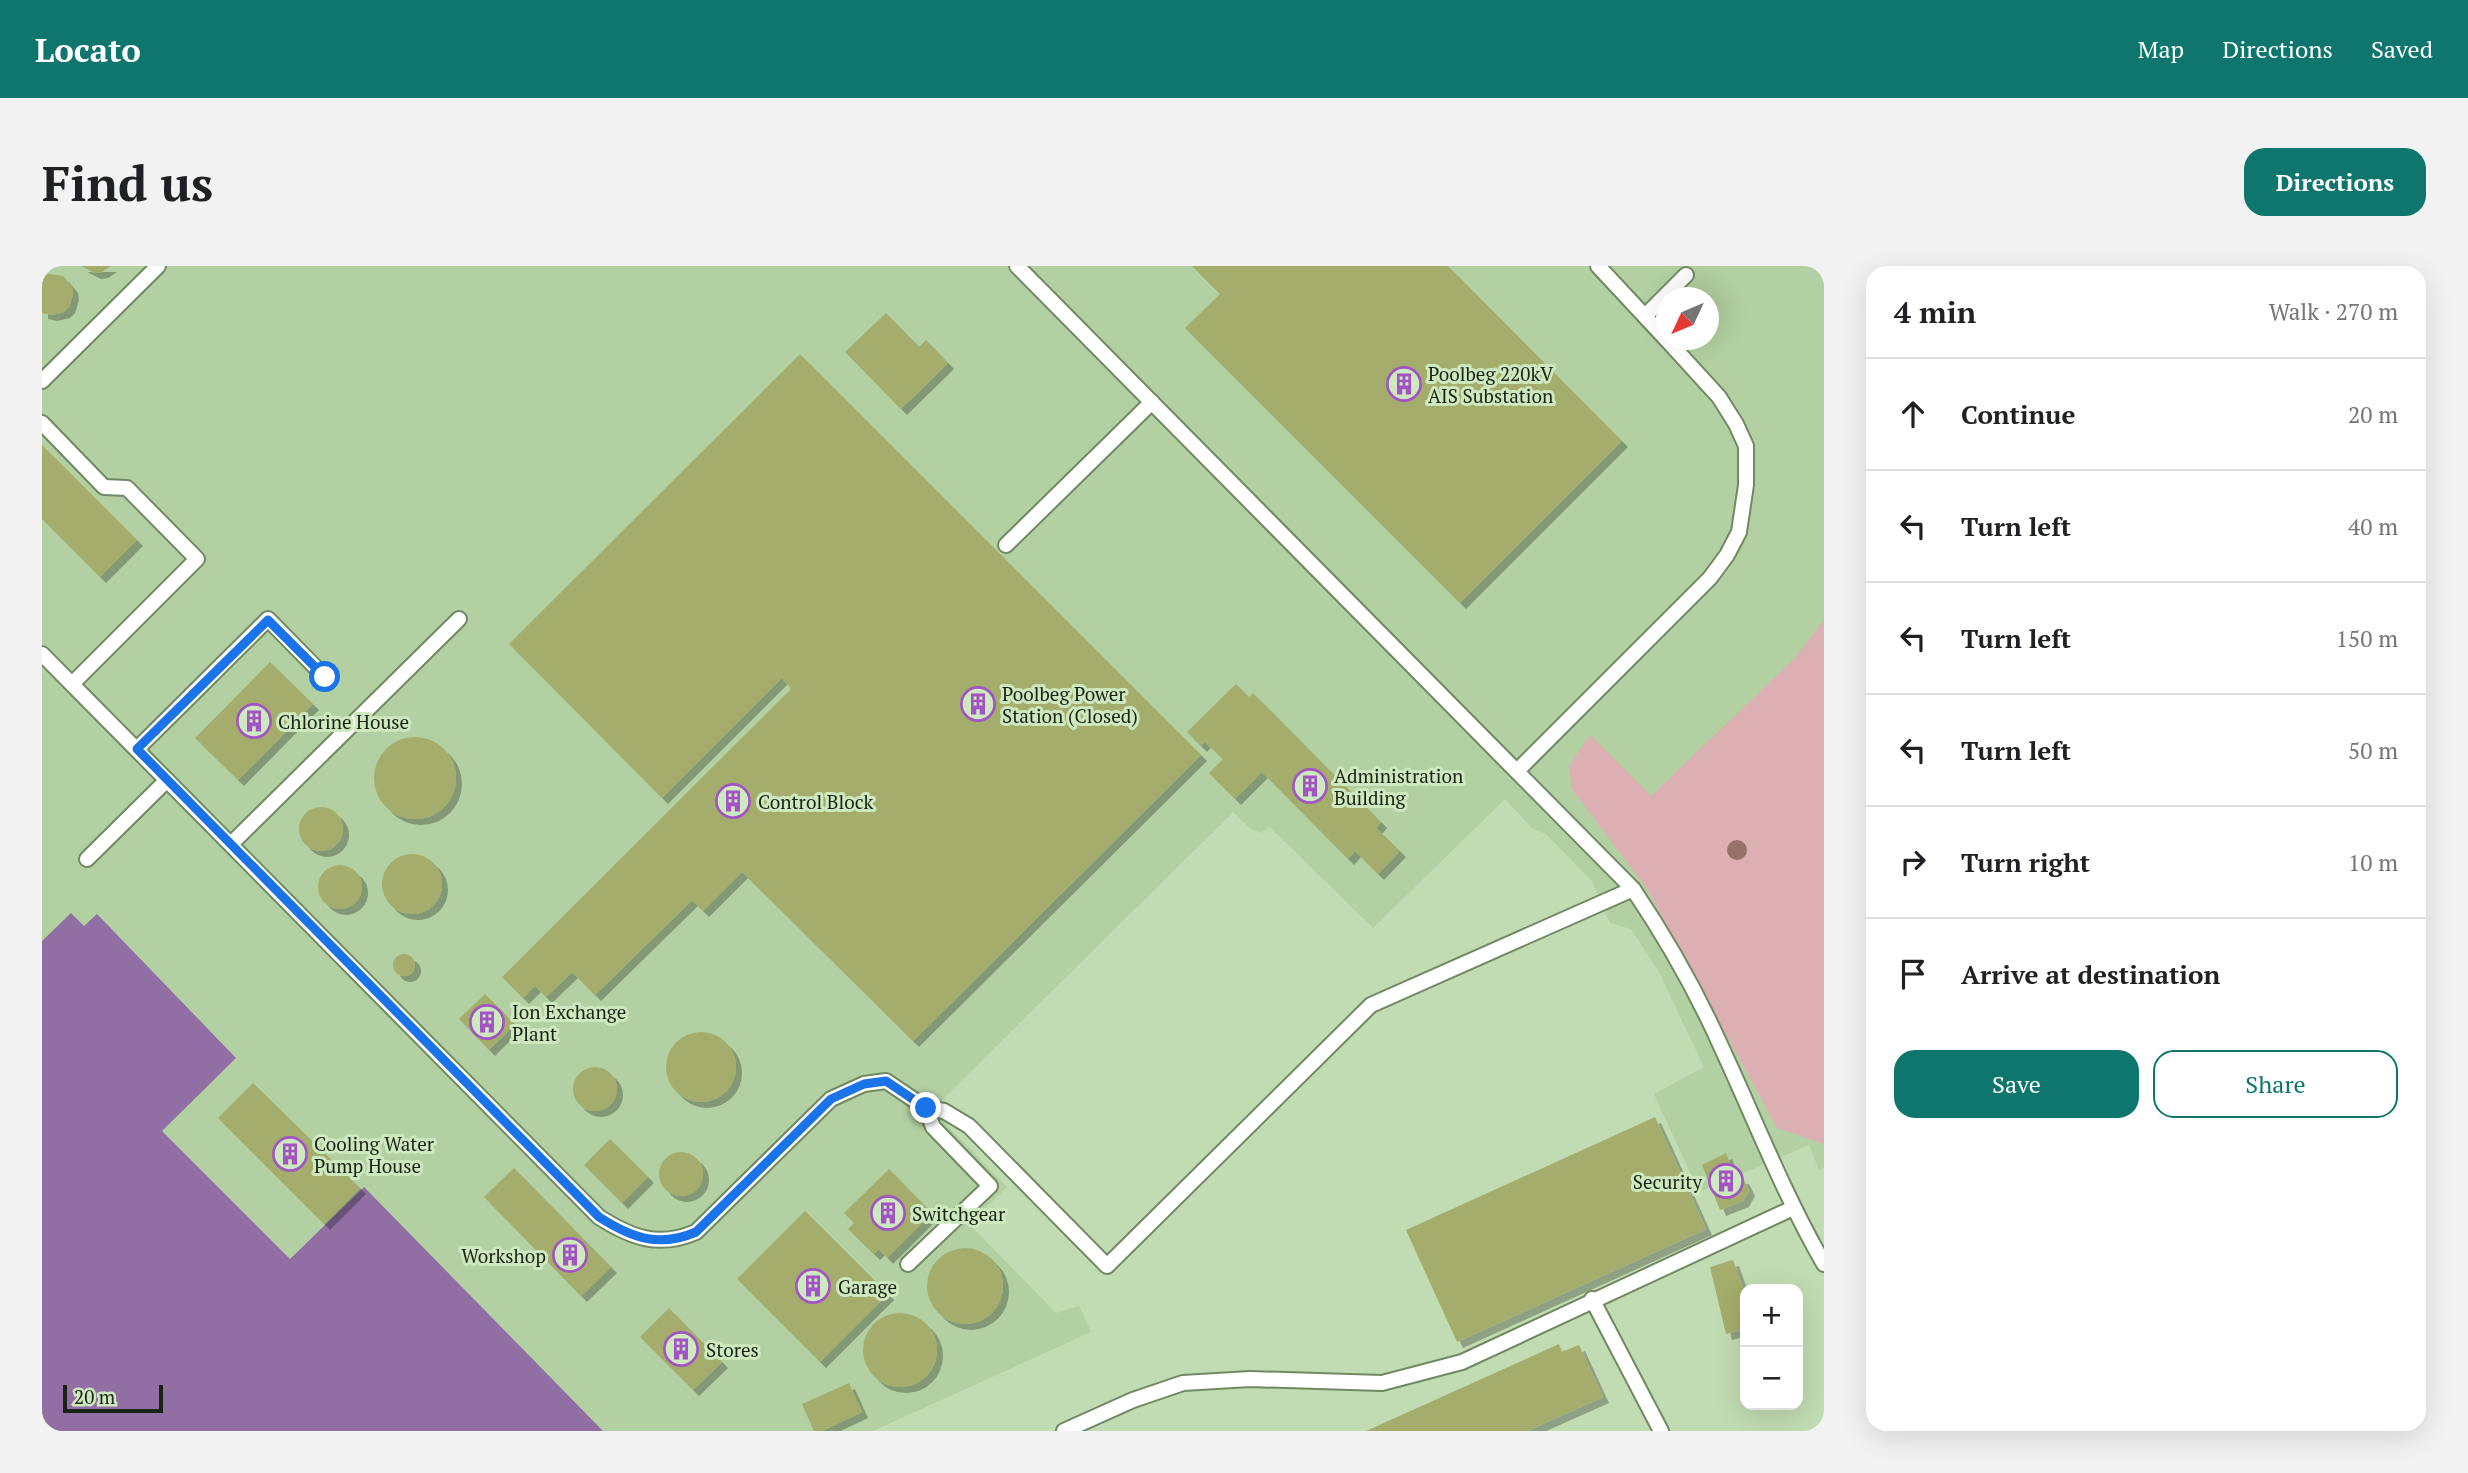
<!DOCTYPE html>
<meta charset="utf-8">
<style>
:root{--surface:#fff;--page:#f2f2f2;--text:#202124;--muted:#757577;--line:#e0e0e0;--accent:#0f766e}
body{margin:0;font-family:"PT Serif",serif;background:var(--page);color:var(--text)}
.controls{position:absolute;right:21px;bottom:21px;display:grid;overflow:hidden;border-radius:14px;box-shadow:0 7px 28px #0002}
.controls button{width:63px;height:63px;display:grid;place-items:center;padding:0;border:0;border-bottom:2px solid var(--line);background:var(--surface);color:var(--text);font:35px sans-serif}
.compass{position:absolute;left:1614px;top:21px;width:63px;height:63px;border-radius:50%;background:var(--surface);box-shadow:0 7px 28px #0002;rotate:226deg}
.scale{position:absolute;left:21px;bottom:18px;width:100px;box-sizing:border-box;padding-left:7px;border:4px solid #192314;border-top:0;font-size:19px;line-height:24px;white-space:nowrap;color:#192314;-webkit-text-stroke:5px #cee8bf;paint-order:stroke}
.stop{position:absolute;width:21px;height:21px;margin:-16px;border:5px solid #1a73e8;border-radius:50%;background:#fff}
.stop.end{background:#1a73e8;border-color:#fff;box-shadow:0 2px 7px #0008}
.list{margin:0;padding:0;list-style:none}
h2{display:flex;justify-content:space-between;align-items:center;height:91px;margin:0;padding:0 28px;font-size:30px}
h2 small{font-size:23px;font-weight:400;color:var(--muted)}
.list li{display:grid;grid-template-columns:46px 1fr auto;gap:21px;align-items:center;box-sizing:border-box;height:112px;padding:0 28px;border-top:2px solid var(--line)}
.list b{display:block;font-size:26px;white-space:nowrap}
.list em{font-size:23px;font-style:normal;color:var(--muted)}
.actions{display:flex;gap:14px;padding:21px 28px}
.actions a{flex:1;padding:16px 0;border:2px solid var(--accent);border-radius:21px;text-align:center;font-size:24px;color:var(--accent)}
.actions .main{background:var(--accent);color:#fff}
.icon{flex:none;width:38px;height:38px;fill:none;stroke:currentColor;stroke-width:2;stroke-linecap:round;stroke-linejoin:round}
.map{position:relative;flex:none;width:1782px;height:1165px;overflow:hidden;border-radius:21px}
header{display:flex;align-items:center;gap:42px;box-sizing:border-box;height:98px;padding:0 35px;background:var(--accent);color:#fff}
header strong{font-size:33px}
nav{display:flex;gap:38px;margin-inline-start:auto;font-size:24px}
.intro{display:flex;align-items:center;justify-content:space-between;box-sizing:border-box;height:168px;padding:0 42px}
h1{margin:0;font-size:49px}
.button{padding:18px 32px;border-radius:21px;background:var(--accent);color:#fff;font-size:24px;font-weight:700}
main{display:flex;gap:42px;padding:0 42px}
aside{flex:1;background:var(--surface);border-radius:21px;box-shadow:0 7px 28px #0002}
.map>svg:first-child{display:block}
.built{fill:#b2d0a1;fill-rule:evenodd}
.green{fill:#dcafb2}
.water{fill:#916ea3}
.building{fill:#a5ad6c;filter:url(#shadow)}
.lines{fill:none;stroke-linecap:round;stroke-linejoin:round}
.service-casing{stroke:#718963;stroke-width:18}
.service{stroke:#fff;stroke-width:14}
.tree{fill:#967269}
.route{stroke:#1a73e8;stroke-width:9}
.labels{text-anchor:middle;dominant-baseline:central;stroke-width:6;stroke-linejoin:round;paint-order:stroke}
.poi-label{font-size:19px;fill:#192314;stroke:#cee8bf;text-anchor:start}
</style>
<header>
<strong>Locato</strong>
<nav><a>Map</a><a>Directions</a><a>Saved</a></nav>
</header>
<div class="intro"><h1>Find us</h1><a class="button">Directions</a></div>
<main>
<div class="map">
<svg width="1782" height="1165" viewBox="0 0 1782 1165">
<defs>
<filter id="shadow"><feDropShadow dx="6" dy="6" stdDeviation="0" flood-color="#0004"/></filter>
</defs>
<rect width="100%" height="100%" fill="#c1dbb2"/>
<path class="built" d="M0,0H1782V902L1777,904L1767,879L1657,926L1612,828L1662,801L1616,704L1589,663L1568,657L1550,615L1504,568L1491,563L1463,533L1331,662L1227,560L1220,567L1209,563L1191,546L900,834L906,860L965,921L927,958L1014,1047L1037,1040L1049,1066L831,1165H561L322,922L248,993L120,865L194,792L55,648L42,661L29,647L0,675ZM1624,32H1666V74H1624Z"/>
<path class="green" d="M1782,354V878L1735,862L1605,623L1530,523L1527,500L1548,469L1609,530L1752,393Z"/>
<path class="water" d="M29,647L42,660L55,648L194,792L120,865L248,993L322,921L561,1165H0V675Z"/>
<g class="building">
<path d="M39,0H69L60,6L53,7Z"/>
<path d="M1150,0H1406L1580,175L1418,337L1143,62L1178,28Z"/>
<path d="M8,8L21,10L30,21L31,28L27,41L22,46L9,49L0,47V10Z"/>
<path d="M844,47L877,81L884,74L906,97L859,143L803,86Z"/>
<path d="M758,88L1159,489L871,775L700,606L661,645L650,634L553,729L530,706L504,731L493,720L481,732L460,711L749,423L740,412L620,532L467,378Z"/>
<path d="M0,179L95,274L58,311L0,253Z"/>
<path d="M228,396L271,438L196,514L153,472Z"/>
<path d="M1194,418L1207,431L1211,427L1339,556L1334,562L1358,585L1336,608L1313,585L1306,593L1220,506L1193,533L1167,507L1181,493L1163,476L1159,480L1145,466Z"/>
<circle cx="373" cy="512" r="41"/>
<circle cx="279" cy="563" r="22"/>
<circle cx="370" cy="618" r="30"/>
<circle cx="298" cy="621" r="22"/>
<circle cx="362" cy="699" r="11"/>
<path d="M443,728L473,758L447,784L417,753Z"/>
<circle cx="659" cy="801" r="35"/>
<circle cx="553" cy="823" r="22"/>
<path d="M211,817L318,922L282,958L176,852Z"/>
<path d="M1613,851L1664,963L1415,1076L1364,964Z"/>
<path d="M568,873L606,911L580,937L542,899Z"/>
<circle cx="639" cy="908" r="22"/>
<path d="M1684,887L1694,912H1701L1707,924L1701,935L1678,944L1660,899Z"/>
<path d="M472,902L569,1001L539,1030L442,931Z"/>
<path d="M847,903L890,947L845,992L837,983L832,988L806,963L812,957L802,947Z"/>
<path d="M763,945L846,1028L778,1096L695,1013Z"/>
<circle cx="923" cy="1020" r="38"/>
<path d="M1691,994L1703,1028V1063L1684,1068L1668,1001Z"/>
<path d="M627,1042L680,1096L651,1124L598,1071Z"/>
<circle cx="858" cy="1084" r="37"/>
<path d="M1517,1078L1520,1086L1537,1079L1561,1131L1485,1165H1324Z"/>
<path d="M807,1117L820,1146L780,1165H772L760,1138Z"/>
</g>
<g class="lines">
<g class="service-casing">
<g id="service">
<path d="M975,0L1591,623C1624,672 1653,723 1677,776C1712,851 1741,927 1782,998"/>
<path d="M1556,0L1624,73"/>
<path d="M1603,50L1644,9"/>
<path d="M0,115L116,0"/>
<path d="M0,157L62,221L85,222L155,293L30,418"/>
<path d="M964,279L1110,136"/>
<path d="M0,388L557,951C590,972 617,982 654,966L789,833L822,818L844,815L884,842L902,845L927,860L1065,1000L1329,739L1591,623"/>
<path d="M95,483L226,353L283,411"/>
<path d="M1475,505L1668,312L1685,289L1697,266L1704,219V180L1694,158L1677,131L1625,74"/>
<path d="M189,578L417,353"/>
<path d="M45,593L125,514"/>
<path d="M866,998L948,920L891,861L884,842"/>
<path d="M1550,1033L1619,1165"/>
<path d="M1022,1165L1091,1134L1141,1117L1208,1113L1340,1117L1420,1096L1751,942"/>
</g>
</g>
<use href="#service" class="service"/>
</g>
<circle class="tree" cx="1695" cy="584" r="10"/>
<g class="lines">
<path class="route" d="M283,411L226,354L95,483L557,951C590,972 617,982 654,966L789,833L822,818L844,815L884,842"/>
</g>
<defs>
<g id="building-ring" transform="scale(1.75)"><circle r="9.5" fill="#cee8bf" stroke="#a253c4" stroke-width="1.5"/><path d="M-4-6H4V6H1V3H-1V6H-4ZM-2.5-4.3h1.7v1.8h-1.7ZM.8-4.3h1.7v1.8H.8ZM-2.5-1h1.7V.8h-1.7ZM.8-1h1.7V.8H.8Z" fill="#a253c4"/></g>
</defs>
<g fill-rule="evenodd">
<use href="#building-ring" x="1362" y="118"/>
<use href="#building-ring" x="936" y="438"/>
<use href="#building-ring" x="212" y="455"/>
<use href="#building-ring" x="1268" y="520"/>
<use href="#building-ring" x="691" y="535"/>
<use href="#building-ring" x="445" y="756"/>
<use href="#building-ring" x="248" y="888"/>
<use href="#building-ring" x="1684" y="915"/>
<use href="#building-ring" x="846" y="947"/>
<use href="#building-ring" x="528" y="989"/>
<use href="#building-ring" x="771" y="1020"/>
<use href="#building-ring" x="639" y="1083"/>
</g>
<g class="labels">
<g class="poi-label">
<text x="1386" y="107">Poolbeg 220kV<tspan x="1386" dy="22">AIS Substation</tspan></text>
<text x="960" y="427">Poolbeg Power<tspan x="960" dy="22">Station (Closed)</tspan></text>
<text x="236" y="455">Chlorine House</text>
<text x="1292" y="509">Administration<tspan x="1292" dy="22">Building</tspan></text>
<text x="716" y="535">Control Block</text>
<text x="470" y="745">Ion Exchange<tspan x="470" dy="22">Plant</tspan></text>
<text x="272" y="877">Cooling Water<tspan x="272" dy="22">Pump House</tspan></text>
<text x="1660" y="915" text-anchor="end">Security</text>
<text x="870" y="947">Switchgear</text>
<text x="504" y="989" text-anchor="end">Workshop</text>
<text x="796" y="1020">Garage</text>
<text x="664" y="1083">Stores</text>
</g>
</g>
</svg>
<div class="controls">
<button>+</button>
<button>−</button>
</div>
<svg class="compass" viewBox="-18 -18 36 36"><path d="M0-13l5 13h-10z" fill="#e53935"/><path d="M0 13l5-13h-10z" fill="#757577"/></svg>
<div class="scale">20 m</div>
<div class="stop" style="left:283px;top:411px"></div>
<div class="stop end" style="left:884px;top:842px"></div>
</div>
<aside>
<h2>4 min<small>Walk · 270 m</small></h2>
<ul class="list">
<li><svg class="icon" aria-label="ahead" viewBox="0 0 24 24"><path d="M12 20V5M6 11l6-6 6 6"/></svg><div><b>Continue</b></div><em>20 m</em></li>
<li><svg class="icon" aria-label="left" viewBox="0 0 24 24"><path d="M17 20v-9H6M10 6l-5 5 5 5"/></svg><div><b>Turn left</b></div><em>40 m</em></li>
<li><svg class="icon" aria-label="left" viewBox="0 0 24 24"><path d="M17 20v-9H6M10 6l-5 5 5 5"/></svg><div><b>Turn left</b></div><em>150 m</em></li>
<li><svg class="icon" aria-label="left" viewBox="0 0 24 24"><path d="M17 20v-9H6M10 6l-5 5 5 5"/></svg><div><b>Turn left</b></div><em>50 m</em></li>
<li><svg class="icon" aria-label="right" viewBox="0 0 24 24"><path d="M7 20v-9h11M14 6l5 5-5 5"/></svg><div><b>Turn right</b></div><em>10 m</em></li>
<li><svg class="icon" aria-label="arrive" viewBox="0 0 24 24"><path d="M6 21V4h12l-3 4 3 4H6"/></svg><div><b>Arrive at destination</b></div></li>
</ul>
<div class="actions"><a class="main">Save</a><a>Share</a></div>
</aside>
</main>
